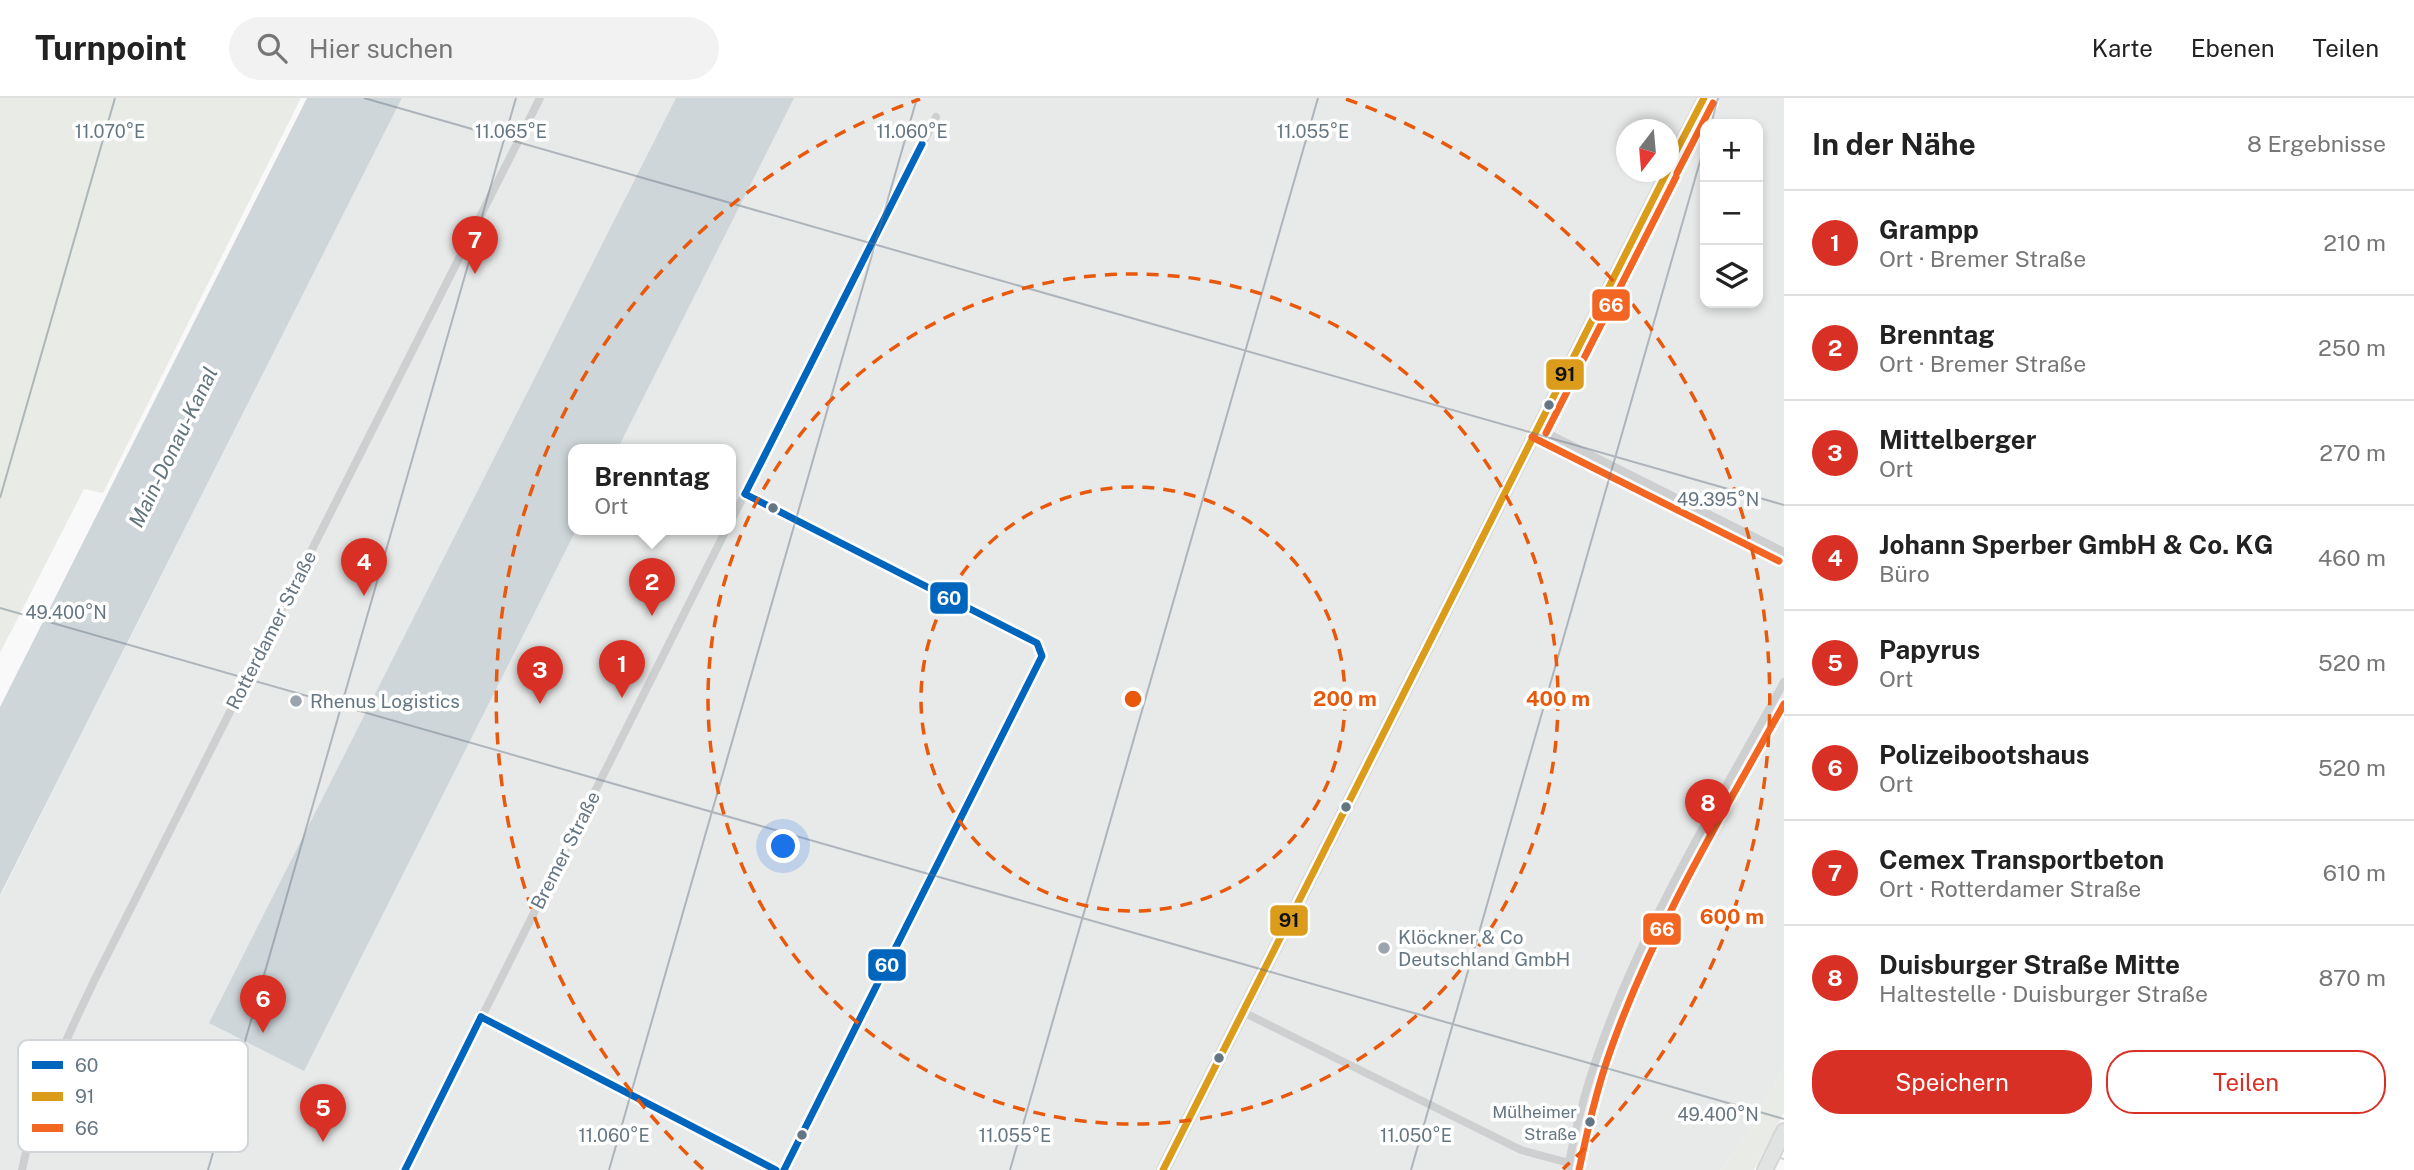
<!DOCTYPE html>
<html lang="de">
<meta charset="utf-8">
<style>
:root{--surface:#fff;--page:#f2f2f2;--text:#222;--muted:#767676;--line:#e0e0e0;--accent:#d93025}
body{margin:0;font-family:"Public Sans",sans-serif;background:var(--page);color:var(--text)}
.controls{position:absolute;right:21px;top:21px;display:grid;overflow:hidden;border-radius:14px;box-shadow:0 4px 10px #0003}
.controls button{width:63px;height:63px;display:grid;place-items:center;padding:0;border:0;border-bottom:2px solid var(--line);background:var(--surface);color:var(--text);font:35px sans-serif}
.compass{position:absolute;left:1616px;top:21px;width:63px;height:63px;border-radius:50%;background:var(--surface);box-shadow:0 4px 10px #0003;rotate:196deg}
.you{position:absolute;left:784px;top:749px;width:24px;height:24px;margin:-18px;border:5px solid #fff;border-radius:50%;background:#1a73e8;box-shadow:0 0 0 10px #1a73e833}
.badge{display:grid;place-items:center;width:46px;height:46px;border-radius:50%;background:var(--accent);color:#fff;font-size:23px;font-weight:700}
.pin{position:absolute;translate:-50% -58px;filter:drop-shadow(0 2px 4px #0008)}
.pin::after{content:'';position:absolute;top:37px;width:24px;height:21px;background:inherit;clip-path:polygon(0 0,100% 0,50% 100%)}
.popup{position:absolute;left:568px;top:346px;width:168px;height:91px;box-sizing:border-box;display:grid;place-content:center;border-radius:14px;background:var(--surface);filter:drop-shadow(0 2px 5px #0005);font-size:23px;white-space:nowrap;color:var(--muted)}
.popup b{font-size:26px;color:var(--text)}
.popup::after{content:'';position:absolute;left:50%;top:100%;margin-left:-14px;border:14px solid transparent;border-top-color:var(--surface)}
.list{margin:0;padding:0;list-style:none}
h2{display:flex;justify-content:space-between;align-items:center;height:91px;margin:0;padding:0 28px;font-size:30px}
h2 small{font-size:23px;font-weight:400;color:var(--muted)}
.list li{display:grid;grid-template-columns:46px 1fr auto;gap:21px;align-items:center;box-sizing:border-box;height:105px;padding:0 28px;border-top:2px solid var(--line)}
.list b{display:block;font-size:26px;white-space:nowrap}
.list p{margin:0;font-size:23px;white-space:nowrap;color:var(--muted)}
.list em{font-size:23px;font-style:normal;color:var(--muted)}
.actions{display:flex;gap:14px;padding:21px 28px}
.actions a{flex:1;padding:16px 0;border:2px solid var(--accent);border-radius:28px;text-align:center;font-size:24px;color:var(--accent)}
.actions .main{background:var(--accent);color:#fff}
.icon{flex:none;width:38px;height:38px;fill:none;stroke:currentColor;stroke-width:2;stroke-linecap:round;stroke-linejoin:round}
.map{position:relative;flex:none;width:1784px;height:1072px;overflow:hidden}
header{display:flex;align-items:center;gap:42px;box-sizing:border-box;height:98px;padding:0 35px;background:var(--surface);border-bottom:2px solid var(--line)}
header strong{font-size:33px}
nav{display:flex;gap:38px;margin-inline-start:auto;font-size:24px}
.search{width:490px;height:63px;background:var(--page);display:flex;align-items:center;gap:18px;box-sizing:border-box;padding:0 24px;border-radius:38px;color:var(--muted);font-size:26px}
main{display:flex}
aside{flex:1;background:var(--surface)}
.map>svg:first-child{display:block}
.built{fill:#e8e9e9;fill-rule:evenodd}
.green{fill:#e8ebe6}
.water{fill:#ced6d9}
.lines{fill:none;stroke-linecap:round;stroke-linejoin:round}
.stream{stroke:#ced6d9;stroke-width:2}
.secondary-casing{stroke:#d5d6d7;stroke-width:14}
.highway-casing{stroke:#d5d6d6;stroke-width:18}
.street{stroke:#cecfd0;stroke-width:8}
.secondary{stroke:#e1e2e2;stroke-width:10}
.highway{stroke:#e1e2e2;stroke-width:14}
.bus-1-casing{stroke:#fff;stroke-width:12}
.bus-2-casing{stroke:#fff;stroke-width:12}
.bus-3-casing{stroke:#fff;stroke-width:12}
.bus-1{stroke:#0065bd;stroke-width:7}
.bus-2{stroke:#da9c1a;stroke-width:7}
.bus-3{stroke:#f26522;stroke-width:7}
.ticks{fill:none;stroke:#657683;stroke-width:2;stroke-opacity:0.45}
.ring{fill:none;stroke:#e8590c;stroke-width:3.5;stroke-dasharray:12 9}
.bus-dot{fill:#657683;stroke:#fff;stroke-width:2.5}
.poi-dot{fill:#99a4ac;stroke:#fff;stroke-width:2.5}
.labels{text-anchor:middle;dominant-baseline:central;stroke-width:7;stroke-linejoin:round;paint-order:stroke}
.bus-label{font-size:17px;fill:#657683;stroke:#fff;text-anchor:end}
.street-label{font-size:19px;fill:#657683;stroke:#fff}
.poi-label{font-size:19px;fill:#657683;stroke:#fff;text-anchor:start}
.water-label{font-size:21px;font-style:italic;fill:#60757c;stroke:#fff}
.key{fill:#fff;stroke:#d1d6da;stroke-width:2}
.key-label{font-size:19px;fill:#657683}
.ticks-label{font-size:18px;text-anchor:middle;fill:#657683;stroke:#fff;stroke-width:7;stroke-linejoin:round;paint-order:stroke}
.centre{fill:#e8590c;stroke:#fff;stroke-width:3.5}
.ring-label{font-size:21px;text-anchor:middle;font-weight:bold;fill:#e8590c;stroke:#fff;stroke-width:7;stroke-linejoin:round;paint-order:stroke}
.line-badge{stroke:#fff;stroke-width:2.5}
.badge-label{font-size:19px;text-anchor:middle;font-weight:bold;fill:#fff}
.pale-badge-label{font-size:19px;text-anchor:middle;font-weight:bold;fill:#111}
</style>
<header>
<strong>Turnpoint</strong>
<div class="search"><svg class="icon" aria-label="search" viewBox="0 0 24 24"><circle cx="10" cy="10" r="6"/><path d="M15 15l6 6"/></svg>Hier suchen</div>
<nav><a>Karte</a><a>Ebenen</a><a>Teilen</a></nav>
</header>
<main>
<div class="map">
<svg width="1784" height="1072" viewBox="0 0 1784 1072">
<rect width="100%" height="100%" fill="#f9f9f9"/>
<path class="built" d="M402,0H1784V969L1754,1025L1721,1072H0V798ZM1705,26H1758V205H1705ZM1626,32H1668V74H1626ZM573,352H731V432H573Z"/>
<g class="green">
<path d="M0,0H301L103,395L84,391L0,555Z"/>
<path d="M1784,969V1015L1754,1072H1721L1754,1025Z"/>
</g>
<g class="water">
<path d="M307,0H402L0,797V609Z"/>
<path d="M676,0H794L617,352H573V432H576L304,973L209,925Z"/>
</g>
<g class="lines">
<path class="stream" d="M1780,1060L1784,1061"/>
<g class="secondary-casing">
<g id="secondary">
<path d="M1668,70L1704,0"/>
<path d="M1163,1072L1667,74"/>
</g>
</g>
<g class="highway-casing">
<path id="highway" d="M1765,1072L1784,1033"/>
</g>
<g class="street">
<path d="M1537,330L1784,454"/>
<path d="M745,396L1037,545L1042,558L784,1072"/>
<path d="M731,423L936,19"/>
<path d="M1243,914L1521,1052L1569,1065"/>
<path d="M481,919L776,1072"/>
<path d="M22,1072C35,1004 66,942 95,881L540,0"/>
<path d="M405,1072L726,432"/>
<path d="M1568,1072C1595,903 1702,734 1784,584"/>
</g>
<use href="#secondary" class="secondary"/>
<use href="#highway" class="highway"/>
<g class="bus-1-casing">
<g id="bus-1">
<path d="M745,396L1037,545L1042,558L784,1072"/>
<path d="M745,396L922,46"/>
<path d="M481,919L776,1072"/>
<path d="M405,1072L481,919"/>
</g>
</g>
<g class="bus-2-casing">
<g id="bus-2">
<path d="M1668,69L1704,0"/>
<path d="M1163,1072L1667,74"/>
</g>
</g>
<g class="bus-3-casing">
<g id="bus-3">
<path d="M1677,75L1713,5"/>
<path d="M1546,335L1676,79"/>
<path d="M1532,339L1779,463"/>
<path d="M1579,1072C1588,1030 1597,989 1612,948C1655,828 1722,717 1784,606"/>
</g>
</g>
<use href="#bus-1" class="bus-1"/>
<use href="#bus-2" class="bus-2"/>
<use href="#bus-3" class="bus-3"/>
</g>
<path class="ticks" d="M364,0L1784,407M1711,26L1718,0M0,400L115,0M0,510L1784,1021M208,1072L516,0M609,1072L917,0M1010,1072L1318,0M1411,1072L1705,46"/>
<g class="ring">
<circle cx="1133" cy="601" r="212"/>
<circle cx="1133" cy="601" r="425"/>
<path d="M703 1071A637 637 0 0 1 920 1M1346 1A637 637 0 0 1 1563 1071"/>
</g>
<g class="bus-dot">
<circle cx="1549" cy="307" r="6"/>
<circle cx="773" cy="410" r="6"/>
<circle cx="1346" cy="709" r="6"/>
<circle cx="1219" cy="960" r="6"/>
<circle cx="1590" cy="1024" r="6"/>
<circle cx="802" cy="1037" r="6"/>
</g>
<g class="poi-dot">
<circle cx="296" cy="603" r="7"/>
<circle cx="1384" cy="850" r="7"/>
</g>
<g class="labels">
<g class="bus-label">
<text x="1577" y="1014">Mülheimer<tspan x="1577" dy="22">Straße</tspan></text>
</g>
<g class="street-label">
<text transform="translate(271 532) rotate(-63)">Rotterdamer Straße</text>
<text transform="translate(565 752) rotate(-63)">Bremer Straße</text>
</g>
<g class="poi-label">
<text x="310" y="603">Rhenus Logistics</text>
<text x="1398" y="839">Klöckner &amp; Co<tspan x="1398" dy="22">Deutschland GmbH</tspan></text>
</g>
<g class="water-label">
<text transform="translate(173 349) rotate(-64)">Main-Donau-Kanal</text>
</g>
</g>
<rect x="18" y="942" width="230" height="112" rx="10" class="key"/>
<rect x="32" y="963" width="31" height="8" fill="#0065bd"/>
<rect x="32" y="994" width="31" height="9" fill="#da9c1a"/>
<rect x="32" y="1026" width="31" height="8" fill="#f26522"/>
<g class="key-label">
<text x="75" y="974">60</text>
<text x="75" y="1005">91</text>
<text x="75" y="1037">66</text>
</g>
<g class="ticks-label">
<text x="110" y="40">11.070°E</text>
<text x="511" y="40">11.065°E</text>
<text x="912" y="40">11.060°E</text>
<text x="1313" y="40">11.055°E</text>
<text x="1718" y="408">49.395°N</text>
<text x="66" y="521">49.400°N</text>
<text x="1718" y="1023">49.400°N</text>
<text x="614" y="1044">11.060°E</text>
<text x="1015" y="1044">11.055°E</text>
<text x="1416" y="1044">11.050°E</text>
</g>
<circle cx="1133" cy="601" r="10" class="centre"/>
<g class="ring-label">
<text x="1345" y="608">200 m</text>
<text x="1558" y="608">400 m</text>
<text x="1732" y="826">600 m</text>
</g>
<g class="line-badge">
<rect x="1591" y="190" width="40" height="34" rx="7" fill="#f26522"/>
<rect x="1545" y="260" width="40" height="33" rx="7" fill="#da9c1a"/>
<rect x="929" y="483" width="40" height="34" rx="7" fill="#0065bd"/>
<rect x="1269" y="806" width="40" height="33" rx="7" fill="#da9c1a"/>
<rect x="1642" y="814" width="40" height="34" rx="7" fill="#f26522"/>
<rect x="867" y="850" width="40" height="34" rx="7" fill="#0065bd"/>
</g>
<g class="badge-label">
<text x="1611" y="214">66</text>
<text x="949" y="507">60</text>
<text x="1662" y="838">66</text>
<text x="887" y="874">60</text>
</g>
<g class="pale-badge-label">
<text x="1565" y="283">91</text>
<text x="1289" y="829">91</text>
</g>
</svg>
<div class="controls">
<button>+</button>
<button>−</button>
<button><svg class="icon" aria-label="layers" viewBox="0 0 24 24"><path d="M12 4l9 5-9 5-9-5zM3 14l9 5 9-5"/></svg></button>
</div>
<svg class="compass" viewBox="-18 -18 36 36"><path d="M0-13l5 13h-10z" fill="#e53935"/><path d="M0 13l5-13h-10z" fill="#767676"/></svg>
<div class="you"></div>
<div class="pin badge" style="left:622px;top:600px">1</div>
<div class="pin badge" style="left:652px;top:518px">2</div>
<div class="popup"><b>Brenntag</b>Ort</div>
<div class="pin badge" style="left:540px;top:606px">3</div>
<div class="pin badge" style="left:364px;top:498px">4</div>
<div class="pin badge" style="left:323px;top:1044px">5</div>
<div class="pin badge" style="left:263px;top:935px">6</div>
<div class="pin badge" style="left:475px;top:176px">7</div>
<div class="pin badge" style="left:1708px;top:739px">8</div>
</div>
<aside>
<h2>In der Nähe<small>8 Ergebnisse</small></h2>
<ul class="list">
<li><span class="badge">1</span><div><b>Grampp</b><p>Ort · Bremer Straße</p></div><em>210 m</em></li>
<li><span class="badge">2</span><div><b>Brenntag</b><p>Ort · Bremer Straße</p></div><em>250 m</em></li>
<li><span class="badge">3</span><div><b>Mittelberger</b><p>Ort</p></div><em>270 m</em></li>
<li><span class="badge">4</span><div><b>Johann Sperber GmbH &amp; Co. KG</b><p>Büro</p></div><em>460 m</em></li>
<li><span class="badge">5</span><div><b>Papyrus</b><p>Ort</p></div><em>520 m</em></li>
<li><span class="badge">6</span><div><b>Polizeibootshaus</b><p>Ort</p></div><em>520 m</em></li>
<li><span class="badge">7</span><div><b>Cemex Transportbeton</b><p>Ort · Rotterdamer Straße</p></div><em>610 m</em></li>
<li><span class="badge">8</span><div><b>Duisburger Straße Mitte</b><p>Haltestelle · Duisburger Straße</p></div><em>870 m</em></li>
</ul>
<div class="actions"><a class="main">Speichern</a><a>Teilen</a></div>
</aside>
</main>
